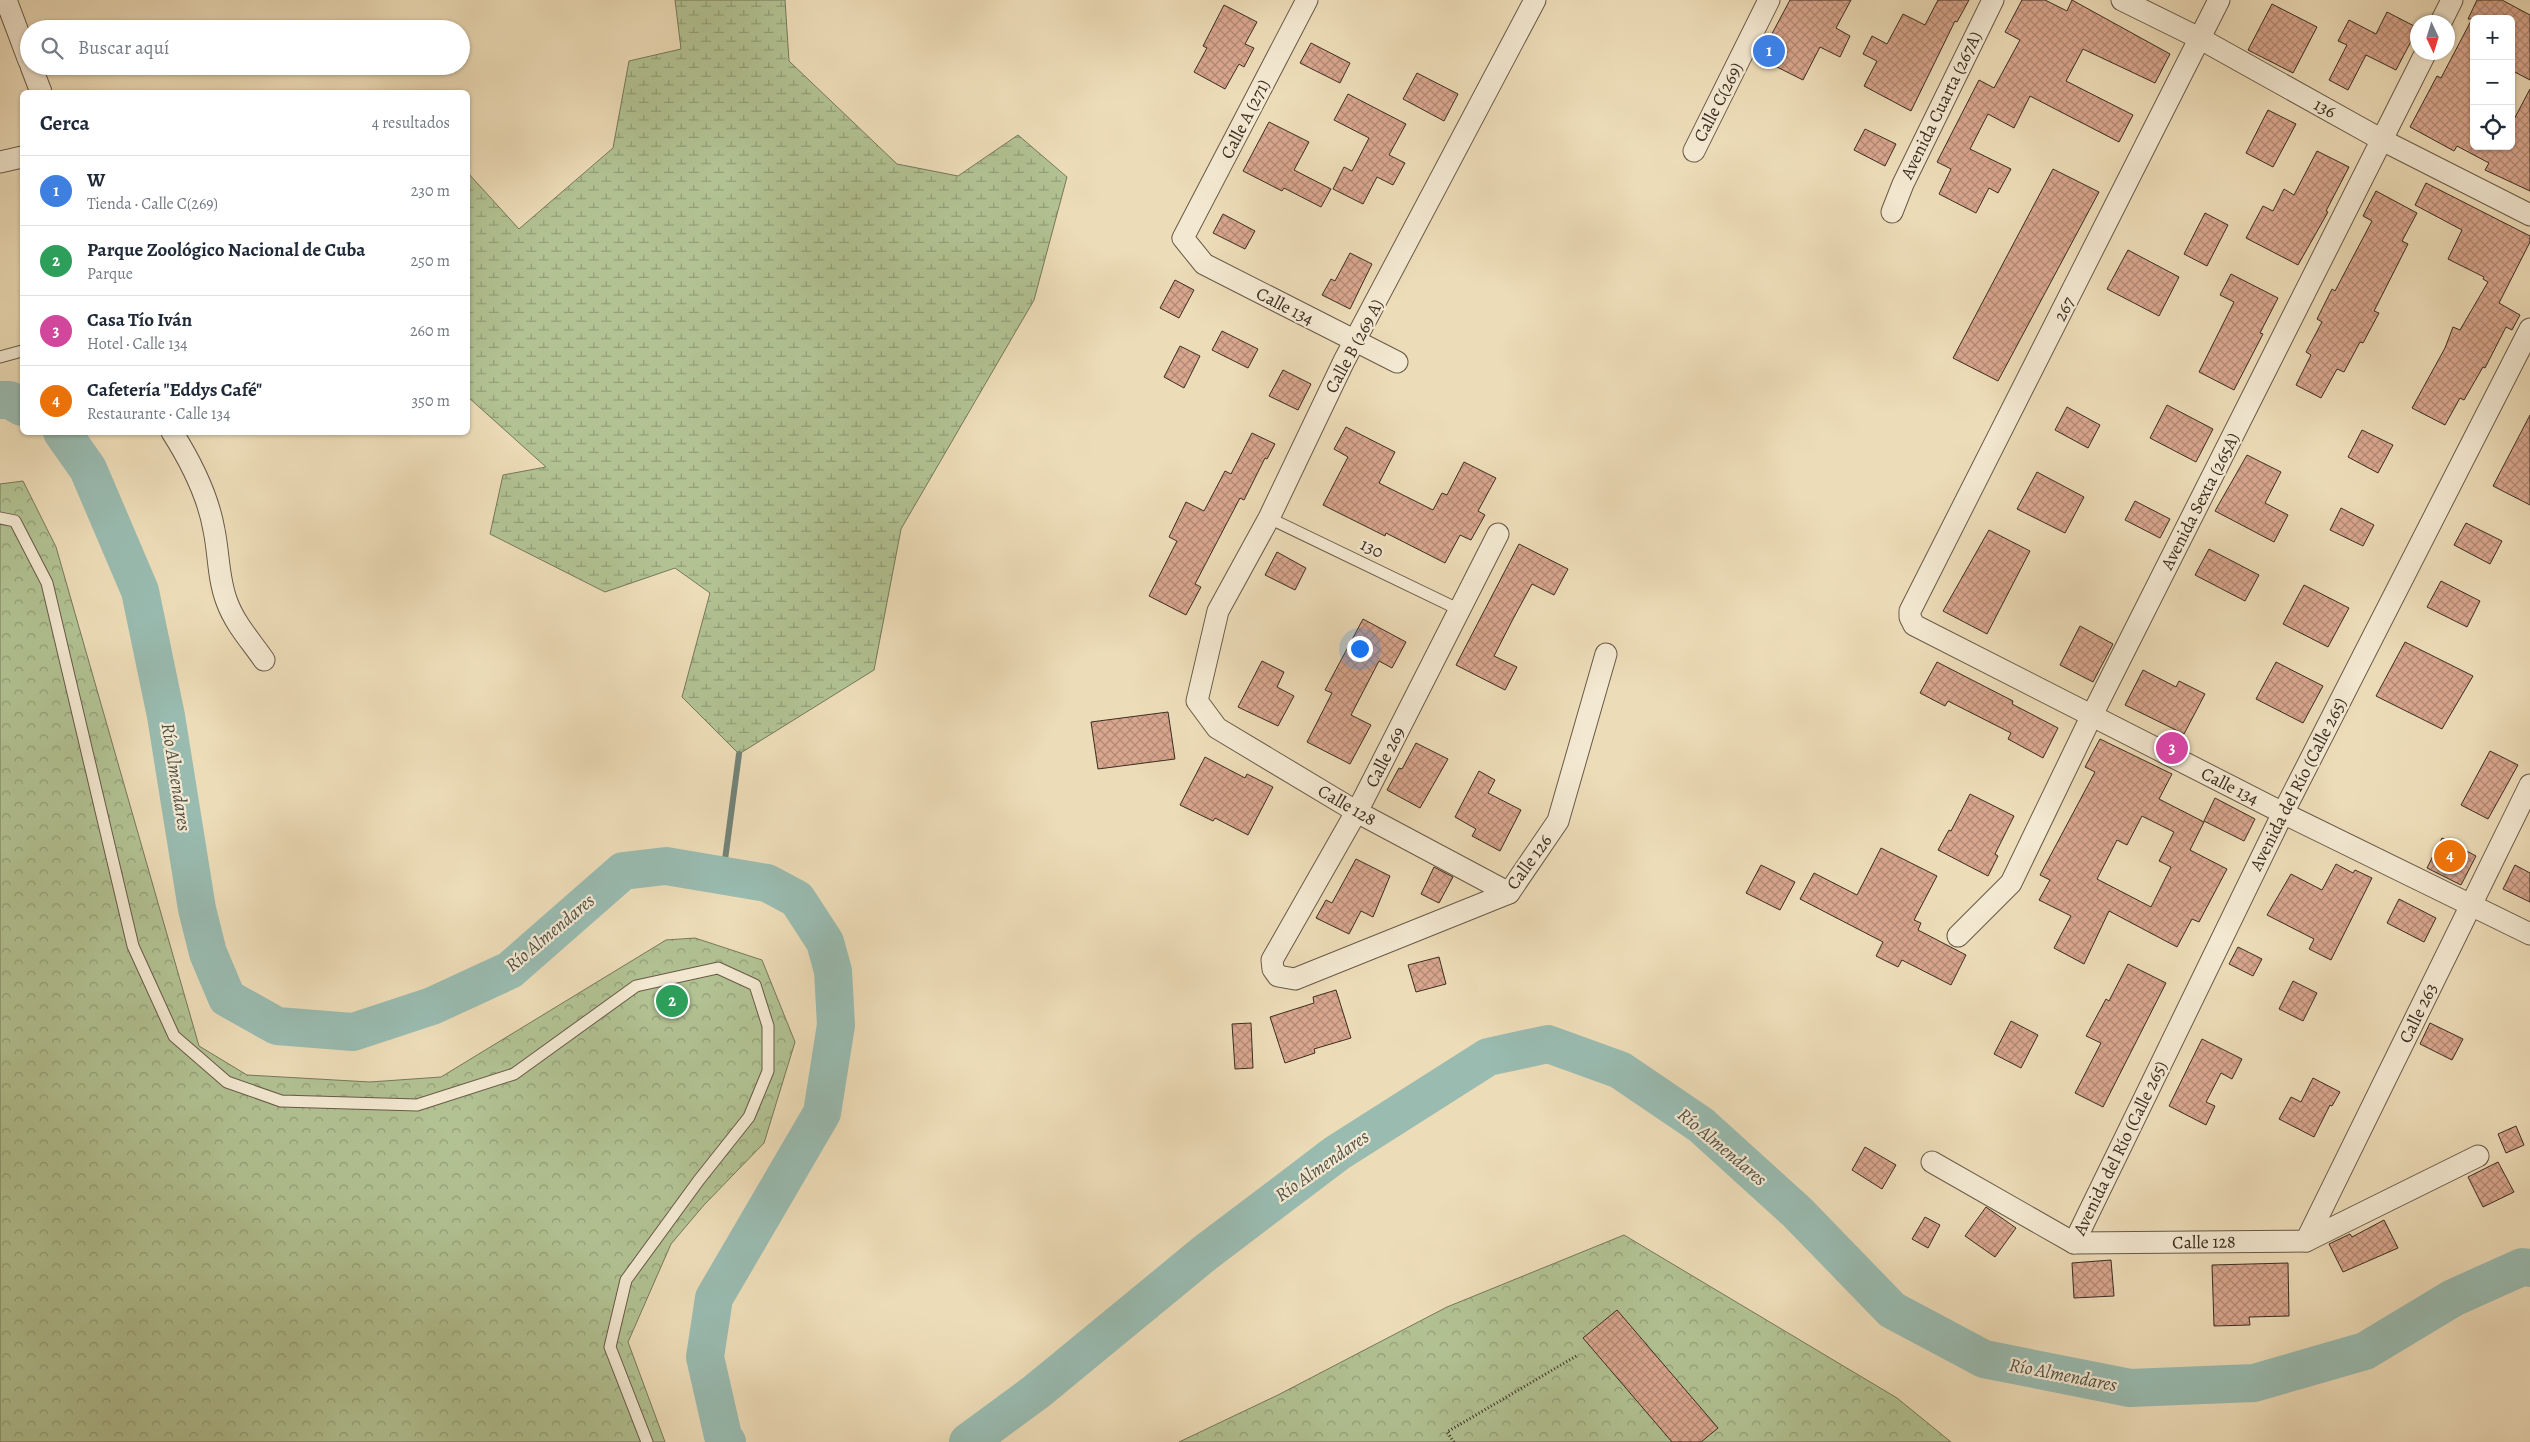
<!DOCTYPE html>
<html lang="es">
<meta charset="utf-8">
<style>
:root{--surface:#fff;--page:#f2f2f3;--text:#1f2937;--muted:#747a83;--line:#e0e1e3;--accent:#8f2418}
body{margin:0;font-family:Alegreya,serif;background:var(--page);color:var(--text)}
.controls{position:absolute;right:15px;top:15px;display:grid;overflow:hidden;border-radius:8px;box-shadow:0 1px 4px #0004}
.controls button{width:45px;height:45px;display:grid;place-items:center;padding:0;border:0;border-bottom:1px solid var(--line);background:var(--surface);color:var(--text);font:25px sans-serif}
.compass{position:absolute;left:2410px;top:15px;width:45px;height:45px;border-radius:50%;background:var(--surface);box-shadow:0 1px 4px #0004;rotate:176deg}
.you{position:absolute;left:1359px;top:648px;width:18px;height:18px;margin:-12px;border:4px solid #fff;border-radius:50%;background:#1a73e8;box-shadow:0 0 0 8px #1a73e833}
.badge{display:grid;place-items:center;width:32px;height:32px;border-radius:50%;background:var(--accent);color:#fff;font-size:16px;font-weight:700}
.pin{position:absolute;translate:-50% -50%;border:2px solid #fff;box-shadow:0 1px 5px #0006}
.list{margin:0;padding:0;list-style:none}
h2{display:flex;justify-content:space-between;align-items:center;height:65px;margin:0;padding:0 20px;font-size:21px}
h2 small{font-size:16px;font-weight:400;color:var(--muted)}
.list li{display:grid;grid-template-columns:32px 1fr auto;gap:15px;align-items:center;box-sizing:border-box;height:70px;padding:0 20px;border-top:1px solid var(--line)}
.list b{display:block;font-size:19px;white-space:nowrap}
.list p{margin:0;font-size:16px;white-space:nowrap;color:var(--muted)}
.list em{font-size:16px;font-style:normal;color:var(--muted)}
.icon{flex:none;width:28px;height:28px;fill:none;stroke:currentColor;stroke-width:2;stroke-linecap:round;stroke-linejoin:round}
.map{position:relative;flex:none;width:2530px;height:1442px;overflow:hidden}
.search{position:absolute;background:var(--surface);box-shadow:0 1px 4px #0004;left:20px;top:20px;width:450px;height:55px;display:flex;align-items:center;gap:12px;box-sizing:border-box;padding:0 18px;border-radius:28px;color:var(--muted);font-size:19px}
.panel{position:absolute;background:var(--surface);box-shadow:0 1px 4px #0004;left:20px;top:90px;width:450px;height:345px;border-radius:8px}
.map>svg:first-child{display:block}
.wetland{fill:url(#wetland-marsh);stroke:#76785a}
.park{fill:url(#park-crowns);stroke:#76785a}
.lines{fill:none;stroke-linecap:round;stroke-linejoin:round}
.stream{stroke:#738377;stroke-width:6}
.river{stroke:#99bbb0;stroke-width:38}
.building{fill:url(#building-cross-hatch);stroke:#3b2e21;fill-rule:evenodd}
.lane-casing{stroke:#685a47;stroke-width:13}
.street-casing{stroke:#685a47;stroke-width:23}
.path{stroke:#3b2e21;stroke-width:3;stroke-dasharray:1 2.5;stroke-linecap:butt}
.lane{stroke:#f3e8d1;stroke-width:11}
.street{stroke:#f3e8d1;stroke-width:21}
.labels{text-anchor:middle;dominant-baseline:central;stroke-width:4.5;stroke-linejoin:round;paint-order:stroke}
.street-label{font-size:18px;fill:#3b2e21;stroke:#f3e8d1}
.water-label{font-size:19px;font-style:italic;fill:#525145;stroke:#f3e8d1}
</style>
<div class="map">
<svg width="2530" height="1442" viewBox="0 0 2530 1442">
<defs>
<pattern id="wetland-marsh" width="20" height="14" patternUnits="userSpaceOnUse" patternTransform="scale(1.25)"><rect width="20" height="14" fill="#b2c293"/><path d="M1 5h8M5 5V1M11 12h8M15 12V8" fill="none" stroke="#929e78"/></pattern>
<pattern id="park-crowns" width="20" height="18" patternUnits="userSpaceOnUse" patternTransform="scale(1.25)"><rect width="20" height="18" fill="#b2c293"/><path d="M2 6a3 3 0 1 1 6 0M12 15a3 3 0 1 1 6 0" fill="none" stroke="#929e78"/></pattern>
<pattern id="building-cross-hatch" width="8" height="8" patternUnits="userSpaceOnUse" patternTransform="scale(1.25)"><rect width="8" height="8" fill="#d9a68e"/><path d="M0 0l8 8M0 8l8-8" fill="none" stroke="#b18874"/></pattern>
</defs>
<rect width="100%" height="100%" fill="#eddcb8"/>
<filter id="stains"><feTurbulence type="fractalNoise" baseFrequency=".004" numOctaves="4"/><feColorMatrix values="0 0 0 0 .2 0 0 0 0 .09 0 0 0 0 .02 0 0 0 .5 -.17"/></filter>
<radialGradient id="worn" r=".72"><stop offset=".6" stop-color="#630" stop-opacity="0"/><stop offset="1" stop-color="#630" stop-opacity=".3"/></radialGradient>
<path class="wetland" d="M675,0H785L789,61L897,164L958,176L1018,135L1067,177L1034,300L901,529L874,670L739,754L682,697L710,593L675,568L605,592L490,534L503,475L546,467L468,397V173L519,229L613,148L629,61L681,49Z"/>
<g class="park">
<path d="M23,481L56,547L199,1046L247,1075L370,1082L441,1077L666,940L695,938L762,960L795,1042L764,1143L704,1205L671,1244L628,1342L665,1442H0V484Z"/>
<path d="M1624,1235L1897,1398L1951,1442H1179L1278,1395L1447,1307Z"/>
</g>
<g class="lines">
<path class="stream" d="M723,875L739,754"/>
<g class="river">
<path d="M0,400H10L22,407"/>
<path d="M62,432L88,469L140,591L166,716L197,909L208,953L227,998L277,1026L353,1032L432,1006L510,970L623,871L666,866L767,883L797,899L825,942L833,971L836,1025L822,1113L714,1298L705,1357L723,1436L727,1442"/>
<path d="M968,1442L1036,1392L1205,1253L1337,1153L1488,1057L1548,1044L1620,1070L1701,1125L1797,1212L1892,1310L1984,1359L2130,1388L2254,1383L2365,1351L2453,1298L2522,1267L2530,1268"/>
</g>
</g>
<g class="building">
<path d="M1790,0H1851L1836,28L1850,36L1840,57L1820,47L1803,80L1759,58Z"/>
<path d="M1938,0H1969L1957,22L1955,21L1911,111L1864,86L1877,61L1863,54L1872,36L1887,44L1903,14L1925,25Z"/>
<path d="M2022,0H2045L2067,11L2072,0L2170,54L2155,83L2083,49L2066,81L2133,115L2119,142L2030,96L2014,128L1988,114L1970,149L2011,169L1998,193L1989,188L1976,213L1939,194L1951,169L1937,162L1979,80L1994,88L2020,40L2005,32Z"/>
<path d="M2477,0H2502L2530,15V80L2511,70V19H2474V146H2511V125L2530,89V191L2485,170L2489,163L2457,146L2454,151L2410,127L2437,76L2441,78L2472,19H2468Z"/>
<path d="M2272,4L2317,27L2293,73L2248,50Z"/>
<path d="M1224,5L1257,22L1245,44L1254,48L1244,67L1239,64L1225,89L1194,72L1207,48L1203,46Z"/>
<path d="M2387,12L2418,28L2396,70L2366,55L2348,90L2329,80L2347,45L2338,41L2349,20L2376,34Z"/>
<path d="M1311,43L1350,63L1340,83L1300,63Z"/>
<path d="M1417,73L1458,94L1444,121L1403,99Z"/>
<path d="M1348,94L1406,124L1389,155L1405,163L1393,185L1377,177L1363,204L1333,189L1344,167L1352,171L1369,138L1334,120Z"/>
<path d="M2268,110L2296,124L2273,167L2246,153Z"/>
<path d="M1269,122L1309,142L1294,170L1331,189L1321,207L1284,188L1282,191L1243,171Z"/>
<path d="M1865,129L1896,144L1885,166L1854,150Z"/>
<path d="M2317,151L2349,167L2326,211L2328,212L2298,265L2246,238L2263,206L2273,211L2284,189L2294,195Z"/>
<path d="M2053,169L2099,192L1998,381L1953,358Z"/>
<path d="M2426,183L2530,236V242L2499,303L2520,315L2512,330L2506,327L2485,368L2483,367L2464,400L2460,398L2445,425L2412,408L2445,348L2453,327L2460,330L2488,282L2483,279L2484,277L2448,259L2462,230L2415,205Z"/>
<path d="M2376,191L2417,213L2402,241L2408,244L2374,311L2379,313L2363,343L2360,342L2344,372L2337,369L2321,398L2296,385L2311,355L2306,352L2322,322L2317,319L2332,289L2335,291L2372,221L2363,216Z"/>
<path d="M2205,213L2228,225L2207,266L2184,254Z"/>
<path d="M1223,214L1255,231L1245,249L1213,233Z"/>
<path d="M2128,250L2179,277L2159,316L2107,289Z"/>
<path d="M1350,253L1372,264L1350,309L1322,295L1331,279L1335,281Z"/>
<path d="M2231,274L2278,298L2260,333L2263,334L2234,390L2199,372L2234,302L2220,295Z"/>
<path d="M1175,280L1194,290L1179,318L1160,308Z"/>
<path d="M1222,331L1258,349L1248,368L1212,350Z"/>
<path d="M1180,346L1200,356L1184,388L1164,377Z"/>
<path d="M1283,370L1311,384L1298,410L1269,396Z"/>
<path d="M2167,405L2213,429L2196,462L2150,438Z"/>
<path d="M2067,407L2100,425L2088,448L2055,430Z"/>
<path d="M2530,415V505L2493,486Z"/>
<path d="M1346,427L1395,452L1379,483L1433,510L1442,493L1447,495L1464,462L1496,478L1478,511L1485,515L1471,540L1460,535L1445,563L1386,533L1385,536L1323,505L1348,457L1334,449Z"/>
<path d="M2362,430L2393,445L2378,473L2348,457Z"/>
<path d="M1252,433L1275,444L1267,459L1265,458L1244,500L1240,498L1195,584L1201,587L1186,615L1149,596L1177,541L1169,537L1186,502L1204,511L1225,471L1231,474Z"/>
<path d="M2247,455L2281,472L2265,503L2288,515L2274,542L2215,511Z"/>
<path d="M2037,472L2084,497L2065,533L2017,509Z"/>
<path d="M2135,501L2170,519L2160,538L2125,520Z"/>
<path d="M2341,508L2374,525L2363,546L2330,530Z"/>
<path d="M2466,523L2502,541L2490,564L2454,545Z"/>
<path d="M1989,530L2030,551L1987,634L1943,611Z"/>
<path d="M1519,544L1568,569L1554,595L1532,584L1513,619L1494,656L1517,667L1505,690L1456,665Z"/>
<path d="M2209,549L2259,575L2245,601L2195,575Z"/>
<path d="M1277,552L1306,568L1295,590L1265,575Z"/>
<path d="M2441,581L2480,601L2467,627L2427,607Z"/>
<path d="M2304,585L2349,608L2328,647L2283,624Z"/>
<path d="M1363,619L1406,642L1392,668L1379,661L1351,715L1371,725L1350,764L1307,742L1332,693L1325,690Z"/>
<path d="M2080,626L2113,644L2093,682L2060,665Z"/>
<path d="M2405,642L2473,676L2442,729L2376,696Z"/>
<path d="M1262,661L1284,672L1277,687L1294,696L1278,726L1238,707Z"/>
<path d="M1937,662L2013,701L2012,704L2058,728L2043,758L2008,739L2011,733L1948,701L1945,706L1920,693Z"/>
<path d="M2276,662L2323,686L2303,723L2256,699Z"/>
<path d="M2143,670L2176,687L2179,681L2205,694L2184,734L2125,705Z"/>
<path d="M1168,712L1175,759L1098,769L1091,722Z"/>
<path d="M2100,739L2172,774L2159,799L2204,822L2190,850L2227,869L2199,922L2192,919L2177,947L2109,911L2084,964L2054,948L2071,916L2039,900L2050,880L2040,875L2095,772L2085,767ZM2142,816L2174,832L2159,861L2171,867L2151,907L2097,879L2117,840L2127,845Z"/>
<path d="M1416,743L1448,759L1420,808L1387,790L1399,768L1402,769Z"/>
<path d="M2490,751L2518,765L2488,819L2461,805Z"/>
<path d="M1205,757L1245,778L1247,774L1273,787L1248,835L1215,818L1213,821L1180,805Z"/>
<path d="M1479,771L1495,780L1488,793L1521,810L1500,851L1472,836L1476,829L1455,817Z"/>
<path d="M1970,794L2014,816L1995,854L1998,856L1988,876L1938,850L1949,830L1951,831Z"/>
<path d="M2215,798L2255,819L2244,841L2204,821Z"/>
<path d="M2442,838L2476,856L2461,885L2427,868Z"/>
<path d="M1881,848L1937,876L1914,920L1921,923L1918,930L1966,955L1951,985L1902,960L1898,967L1876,956L1883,942L1800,899L1814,873L1857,895Z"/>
<path d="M1356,859L1390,876L1373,917L1361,911L1349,934L1316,918L1326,900L1332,903Z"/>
<path d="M2336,864L2353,873L2355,870L2372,878L2331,960L2309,949L2314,939L2267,915L2291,874L2322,890Z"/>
<path d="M1761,865L1795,882L1780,910L1746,893Z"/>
<path d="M2515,865L2530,873V902L2503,889Z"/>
<path d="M1434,867L1453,877L1439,903L1421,894Z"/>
<path d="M2399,899L2436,918L2424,942L2387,923Z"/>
<path d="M2238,947L2262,959L2253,976L2229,964Z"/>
<path d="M1439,957L1446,984L1416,992L1408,965Z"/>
<path d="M2128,964L2166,983L2103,1107L2075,1093L2101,1043L2086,1036L2106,999L2109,1001Z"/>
<path d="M2293,981L2317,993L2303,1021L2279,1009Z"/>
<path d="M1336,990L1351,1038L1314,1049L1315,1053L1285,1063L1270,1017L1314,1003L1313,997Z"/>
<path d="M2011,1021L2038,1035L2021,1068L1994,1054Z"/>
<path d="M1251,1023L1253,1068L1235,1069L1232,1024Z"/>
<path d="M2430,1023L2463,1039L2452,1060L2420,1044Z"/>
<path d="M2202,1039L2242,1059L2232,1079L2221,1073L2206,1102L2215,1106L2206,1125L2169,1106Z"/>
<path d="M2313,1078L2340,1092L2332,1106L2330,1105L2314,1137L2279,1119L2291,1097L2301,1102Z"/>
<path d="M2516,1126L2524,1145L2506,1153L2498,1134Z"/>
<path d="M1865,1147L1896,1165L1882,1189L1852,1170Z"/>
<path d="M2498,1162L2514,1192L2483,1207L2468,1177Z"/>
<path d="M1986,1207L2016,1228L1995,1257L1965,1236Z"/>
<path d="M1925,1217L1940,1225L1928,1248L1912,1239Z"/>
<path d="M2384,1220L2398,1248L2343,1272L2329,1244L2350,1234L2352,1237Z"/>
<path d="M2111,1260L2114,1296L2074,1298L2072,1263Z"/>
<path d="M2288,1263L2289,1316L2249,1317L2250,1325L2214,1326L2212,1265Z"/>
<path d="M1617,1310L1718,1428L1701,1442H1672L1583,1338Z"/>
</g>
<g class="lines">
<g class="lane-casing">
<g id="lane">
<path d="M0,357L22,351"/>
<path d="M0,518L15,521L47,583L133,946L174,1036L227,1082L281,1101L417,1105L514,1074L636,986L718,968L755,985L768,1026V1071L749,1117L699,1180L626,1280L610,1347L647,1442"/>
<path d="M1269,518L1460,610"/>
</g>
</g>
<g class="street-casing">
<g id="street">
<path d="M6,0L29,61"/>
<path d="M1307,0L1183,238L1204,264L1397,362"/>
<path d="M2122,0L2199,38L2382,140L2530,215"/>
<path d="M2219,0L1910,611V617L1914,625L2283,813L2530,934"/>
<path d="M2441,22L2452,0"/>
<path d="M31,66L41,92"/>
<path d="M1694,151L1769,0"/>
<path d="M0,162L22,157"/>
<path d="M1892,212L1903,184L1993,0"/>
<path d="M172,432C191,462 208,495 214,530C219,554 218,579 227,602C235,624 251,641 264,660"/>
<path d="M1498,534L1363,800L1272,960L1273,969L1278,976L1295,979L1509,893L1558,821L1606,654"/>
<path d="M1509,893L1357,812L1217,728L1197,701L1218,611L1269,518L1344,361L1535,0"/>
<path d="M1958,936L2011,883L2092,715L2426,52"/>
<path d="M1932,1162L2074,1243L2306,1241L2478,1156"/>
<path d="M2306,1241L2530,785"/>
<path d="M2074,1243L2283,813L2530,329"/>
</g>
</g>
<path class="path" d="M1454,1442L1447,1432L1578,1355"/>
<use href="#lane" class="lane"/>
<use href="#street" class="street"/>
</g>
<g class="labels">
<g class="street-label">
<text transform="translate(1718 102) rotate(-63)">Calle C(269)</text>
<text transform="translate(1941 105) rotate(-64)">Avenida Cuarta (267A)</text>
<text transform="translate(2325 108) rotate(29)">136</text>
<text transform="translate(1245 119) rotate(-63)">Calle A (271)</text>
<text transform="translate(1285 306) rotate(27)">Calle 134</text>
<text transform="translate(2064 309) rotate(-63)">267</text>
<text transform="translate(1354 346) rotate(-62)">Calle B (269 A)</text>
<text transform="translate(2200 501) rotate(-63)">Avenida Sexta (265A)</text>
<text transform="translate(1372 548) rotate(26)">130</text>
<text transform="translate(1385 757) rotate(-63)">Calle 269</text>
<text transform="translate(2298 784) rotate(-63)">Avenida del Río (Calle 265)</text>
<text transform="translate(2230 786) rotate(27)">Calle 134</text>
<text transform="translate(1347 805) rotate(30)">Calle 128</text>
<text transform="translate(1529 862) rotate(-54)">Calle 126</text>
<text transform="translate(2418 1013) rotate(-64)">Calle 263</text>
<text transform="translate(2120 1148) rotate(-64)">Avenida del Río (Calle 265)</text>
<text transform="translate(2204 1242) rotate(-1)">Calle 128</text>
</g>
<g class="water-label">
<text transform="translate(176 777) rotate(81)">Río Almendares</text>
<text transform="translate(550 933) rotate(-40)">Río Almendares</text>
<text transform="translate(1722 1147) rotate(40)">Río Almendares</text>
<text transform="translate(1322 1166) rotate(-35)">Río Almendares</text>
<text transform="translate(2063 1375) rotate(11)">Río Almendares</text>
</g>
</g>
<rect width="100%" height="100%" filter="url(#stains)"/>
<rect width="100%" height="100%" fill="url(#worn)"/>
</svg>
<div class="controls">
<button>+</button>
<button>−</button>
<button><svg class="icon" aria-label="locate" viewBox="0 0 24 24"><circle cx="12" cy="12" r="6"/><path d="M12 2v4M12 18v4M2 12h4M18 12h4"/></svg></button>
</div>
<svg class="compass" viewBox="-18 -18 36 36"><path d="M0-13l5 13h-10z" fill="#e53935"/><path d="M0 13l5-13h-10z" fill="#747a83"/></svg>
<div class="you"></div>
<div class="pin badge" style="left:1769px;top:51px;background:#3f7fe0">1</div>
<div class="pin badge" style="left:672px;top:1001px;background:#2e9e5b">2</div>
<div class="pin badge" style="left:2172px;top:748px;background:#d1479c">3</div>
<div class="pin badge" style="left:2450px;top:856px;background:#e8710a">4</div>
<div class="search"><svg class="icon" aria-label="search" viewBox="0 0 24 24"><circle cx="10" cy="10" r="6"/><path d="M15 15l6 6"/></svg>Buscar aquí</div>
<section class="panel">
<h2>Cerca<small>4 resultados</small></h2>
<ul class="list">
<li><span class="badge" style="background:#3f7fe0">1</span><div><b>W</b><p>Tienda · Calle C(269)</p></div><em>230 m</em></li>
<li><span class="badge" style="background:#2e9e5b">2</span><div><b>Parque Zoológico Nacional de Cuba</b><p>Parque</p></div><em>250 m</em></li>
<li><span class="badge" style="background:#d1479c">3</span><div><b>Casa Tío Iván</b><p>Hotel · Calle 134</p></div><em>260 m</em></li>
<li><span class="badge" style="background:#e8710a">4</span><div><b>Cafetería &quot;Eddys Café&quot;</b><p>Restaurante · Calle 134</p></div><em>350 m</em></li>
</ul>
</section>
</div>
